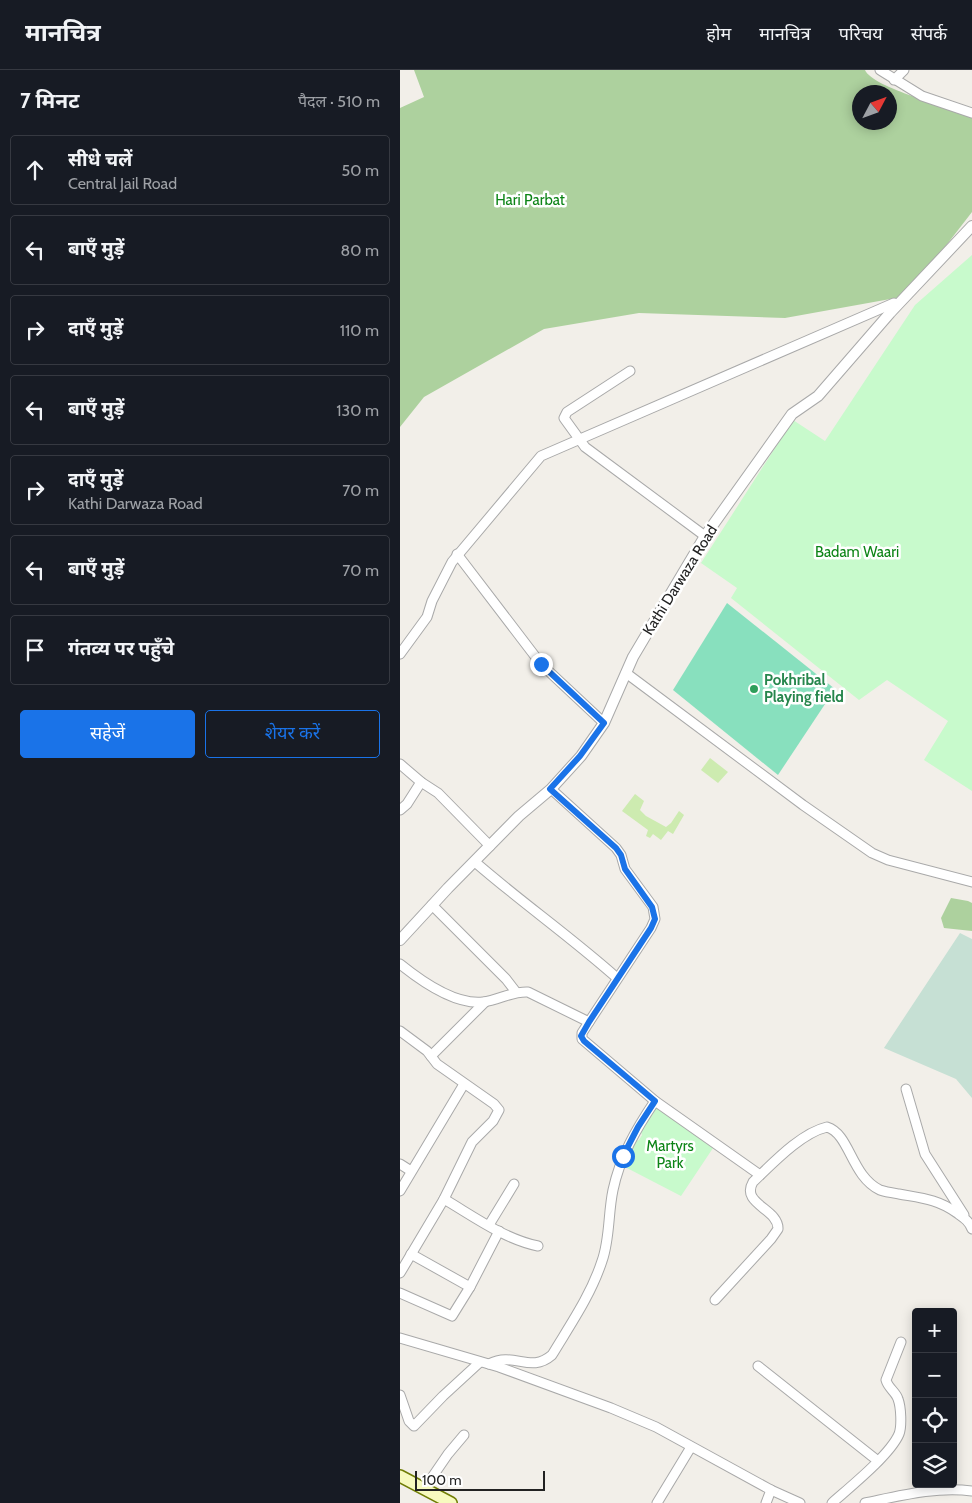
<!DOCTYPE html>
<html lang="hi">
<meta charset="utf-8">
<style>
:root{--surface:#171b24;--page:#242831;--text:#f1f3f6;--muted:#9ea1a6;--line:#363941;--accent:#1a73e8}
body{margin:0;font-family:Cabin,"Noto Sans Devanagari",sans-serif;background:var(--page);color:var(--text)}
.controls{position:absolute;right:15px;bottom:15px;display:grid;overflow:hidden;border-radius:5px;box-shadow:0 2px 12px #0003}
.controls button{width:45px;height:45px;display:grid;place-items:center;padding:0;border:0;border-bottom:1px solid var(--line);background:var(--surface);color:var(--text);font:25px sans-serif}
.compass{position:absolute;left:452px;top:15px;width:45px;height:45px;border-radius:50%;background:var(--surface);box-shadow:0 2px 12px #0003;rotate:49deg}
.scale{position:absolute;left:15px;bottom:12px;width:130px;box-sizing:border-box;padding-left:5px;border:2px solid #222;border-top:0;font-size:14px;line-height:18px;white-space:nowrap;color:#222;-webkit-text-stroke:4px #fff;paint-order:stroke}
.stop{position:absolute;width:15px;height:15px;margin:-11px;border:4px solid #1a73e8;border-radius:50%;background:#fff}
.stop.end{background:#1a73e8;border-color:#fff;box-shadow:0 1px 5px #0008}
.list{margin:0;padding:0;list-style:none}
h2{display:flex;justify-content:space-between;align-items:center;height:65px;margin:0;padding:0 20px;font-size:21px}
h2 small{font-size:16px;font-weight:400;color:var(--muted)}
.list li{display:grid;grid-template-columns:32px 1fr auto;gap:15px;align-items:center;box-sizing:border-box;height:70px;margin:0 10px 10px;padding:0 10px;border:1px solid var(--line);border-radius:5px}
.list b{display:block;font-size:19px;white-space:nowrap}
.list p{margin:0;font-size:16px;white-space:nowrap;color:var(--muted)}
.list em{font-size:16px;font-style:normal;color:var(--muted)}
.actions{display:flex;gap:10px;padding:15px 20px}
.actions a{flex:1;padding:11px 0;border:1px solid var(--accent);border-radius:5px;text-align:center;font-size:18px;color:var(--accent)}
.actions .main{background:var(--accent);color:#fff}
.icon{flex:none;width:28px;height:28px;fill:none;stroke:currentColor;stroke-width:2;stroke-linecap:round;stroke-linejoin:round}
.map{position:relative;flex:none;width:572px;height:1433px;overflow:hidden}
header{display:flex;align-items:center;gap:30px;box-sizing:border-box;height:70px;padding:0 25px;background:var(--surface);border-bottom:1px solid var(--line)}
header strong{font-size:24px}
nav{display:flex;gap:28px;margin-inline-start:auto;font-size:18px}
main{display:flex}
aside{flex:1;background:var(--surface)}
.map>svg:first-child{display:block}
.grass{fill:#cdebb0}
.forest{fill:#add19e;fill-rule:evenodd}
.wetland{fill:#c6e0d4}
.park{fill:#c8facc}
.pitch{fill:#88e0be}
.lines{fill:none;stroke-linecap:round;stroke-linejoin:round}
.minor-casing{stroke:#a9a9a9;stroke-width:11}
.tertiary-casing{stroke:#a9a9a9;stroke-width:12}
.secondary-casing{stroke:#707d05;stroke-width:14}
.minor{stroke:#fff;stroke-width:9}
.tertiary{stroke:#fff;stroke-width:10}
.secondary{stroke:#f7fabf;stroke-width:11}
.route{stroke:#1a73e8;stroke-width:6}
.leisure-dot{fill:#2e9e5b;stroke:#fff;stroke-width:2}
.labels{text-anchor:middle;dominant-baseline:central;stroke-width:5;stroke-linejoin:round;paint-order:stroke}
.park-label{font-size:15px;fill:#0c8416;stroke:#fff}
.street-label{font-size:15px;fill:#222;stroke:#fff}
.leisure-label{font-size:15px;font-weight:bold;fill:#27864d;stroke:#fff;text-anchor:start}
</style>
<header>
<strong>मानचित्र</strong>
<nav><a>होम</a><a>मानचित्र</a><a>परिचय</a><a>संपर्क</a></nav>
</header>
<main>
<aside>
<h2>7 मिनट<small>पैदल · 510 m</small></h2>
<ul class="list">
<li><svg class="icon" aria-label="ahead" viewBox="0 0 24 24"><path d="M12 20V5M6 11l6-6 6 6"/></svg><div><b>सीधे चलें</b><p>Central Jail Road</p></div><em>50 m</em></li>
<li><svg class="icon" aria-label="left" viewBox="0 0 24 24"><path d="M17 20v-9H6M10 6l-5 5 5 5"/></svg><div><b>बाएँ मुड़ें</b></div><em>80 m</em></li>
<li><svg class="icon" aria-label="right" viewBox="0 0 24 24"><path d="M7 20v-9h11M14 6l5 5-5 5"/></svg><div><b>दाएँ मुड़ें</b></div><em>110 m</em></li>
<li><svg class="icon" aria-label="left" viewBox="0 0 24 24"><path d="M17 20v-9H6M10 6l-5 5 5 5"/></svg><div><b>बाएँ मुड़ें</b></div><em>130 m</em></li>
<li><svg class="icon" aria-label="right" viewBox="0 0 24 24"><path d="M7 20v-9h11M14 6l5 5-5 5"/></svg><div><b>दाएँ मुड़ें</b><p>Kathi Darwaza Road</p></div><em>70 m</em></li>
<li><svg class="icon" aria-label="left" viewBox="0 0 24 24"><path d="M17 20v-9H6M10 6l-5 5 5 5"/></svg><div><b>बाएँ मुड़ें</b></div><em>70 m</em></li>
<li><svg class="icon" aria-label="arrive" viewBox="0 0 24 24"><path d="M6 21V4h12l-3 4 3 4H6"/></svg><div><b>गंतव्य पर पहुँचे</b></div></li>
</ul>
<div class="actions"><a class="main">सहेजें</a><a>शेयर करें</a></div>
</aside>
<div class="map">
<svg width="572" height="1433" viewBox="0 0 572 1433">
<rect width="100%" height="100%" fill="#f2efe9"/>
<g class="grass">
<path d="M310,688L328,702L318,713L301,700Z"/>
<path d="M235,724L244,731L240,740L246,746L266,757L271,753L279,741L284,745L273,764L268,761L261,770L253,764L250,768L246,766L248,760L222,741Z"/>
</g>
<g class="forest">
<path d="M14,0H465C473,18 551,38 572,44V142L507,226L385,248L239,243L144,259L24,327L0,357V38L24,27ZM460,22H490V52H460Z"/>
<path d="M551,828L568,831L572,833V861L544,858L541,848Z"/>
</g>
<path class="wetland" d="M560,863L572,869V1028L556,1009L484,978Z"/>
<g class="park">
<path d="M572,185V721L524,690L548,651L487,610L459,630L331,528L337,518L301,493L393,350L425,371L515,235Z"/>
<path d="M256,1037L313,1078L281,1126L225,1097V1090L233,1072L239,1070L242,1065L240,1059Z"/>
</g>
<path class="pitch" d="M327,533L435,619L378,705L273,620Z"/>
<g class="lines">
<g class="minor-casing">
<g id="minor">
<path d="M480,0L522,26L572,43"/>
<path d="M494,10L504,0"/>
<path d="M230,301L167,342L164,348L185,377L305,466"/>
<path d="M57,484L141,594L204,653"/>
<path d="M0,584L27,547L32,531L52,492L141,386L494,233"/>
<path d="M226,603L403,735L472,783L488,790L572,812"/>
<path d="M0,694L21,712L38,723L90,776"/>
<path d="M151,719L216,778L221,785L225,799L253,837L255,849L251,858L189,952L182,963V969L255,1031L360,1105"/>
<path d="M0,740L7,734L21,712"/>
<path d="M75,792C121,832 171,867 217,908"/>
<path d="M32,835L106,909L116,922"/>
<path d="M0,894C21,911 55,935 83,932C99,930 112,921 128,922L189,952"/>
<path d="M0,961L27,981L37,994L94,1034L99,1040L93,1051L72,1072L44,1129L0,1203"/>
<path d="M31,986L85,932"/>
<path d="M506,1019L525,1084L564,1145"/>
<path d="M0,1094L11,1101"/>
<path d="M0,1121L64,1014"/>
<path d="M44,1129C73,1146 104,1169 138,1176"/>
<path d="M89,1155L114,1114"/>
<path d="M11,1184L70,1217"/>
<path d="M0,1223L52,1246L70,1217L99,1161"/>
<path d="M315,1230L371,1169L378,1159C379,1139 340,1134 353,1112C373,1093 401,1063 427,1057C450,1064 451,1106 480,1120C486,1122 493,1123 499,1124C521,1128 538,1129 557,1143C564,1148 569,1151 572,1159"/>
<path d="M0,1268L99,1297L211,1338L256,1357L371,1420L400,1433"/>
<path d="M89,1294C115,1281 130,1304 152,1285C170,1255 191,1225 202,1191C210,1169 208,1143 213,1120C220,1087 236,1059 255,1031"/>
<path d="M358,1296L478,1391"/>
<path d="M0,1325L9,1351L14,1356L43,1326L80,1292"/>
<path d="M24,1419L48,1384L64,1365"/>
<path d="M257,1433L291,1377"/>
<path d="M366,1433L371,1420"/>
<path d="M432,1433C450,1417 490,1385 499,1364C502,1356 501,1337 498,1329C496,1322 488,1318 486,1310L501,1272"/>
<path d="M465,1433C499,1426 537,1416 572,1421"/>
</g>
</g>
<g class="tertiary-casing">
<path id="tertiary" d="M0,870L48,818L119,746L151,719L181,686L204,653L233,587L305,466L392,344L418,326L490,243L572,156"/>
</g>
<g class="secondary-casing">
<path id="secondary" d="M0,1406L51,1433"/>
</g>
<use href="#minor" class="minor"/>
<use href="#tertiary" class="tertiary"/>
<use href="#secondary" class="secondary"/>
</g>
<g class="lines">
<path class="route" d="M141,594L204,653L180,686L150,719L216,778L221,785L225,799L252,837L255,849L251,858L189,952L181,966L184,971L255,1031L238,1057L223,1086"/>
</g>
<circle class="leisure-dot" cx="354" cy="619" r="5"/>
<g class="labels">
<g class="park-label">
<text x="130" y="130">Hari Parbat</text>
<text x="457" y="482">Badam Waari</text>
<text x="270" y="1076">Martyrs<tspan x="270" dy="17">Park</tspan></text>
</g>
<g class="street-label">
<text transform="translate(280 510) rotate(-58)">Kathi Darwaza Road</text>
</g>
<g class="leisure-label">
<text x="364" y="610">Pokhribal<tspan x="364" dy="17">Playing field</tspan></text>
</g>
</g>
</svg>
<div class="controls">
<button>+</button>
<button>−</button>
<button><svg class="icon" aria-label="locate" viewBox="0 0 24 24"><circle cx="12" cy="12" r="6"/><path d="M12 2v4M12 18v4M2 12h4M18 12h4"/></svg></button>
<button><svg class="icon" aria-label="layers" viewBox="0 0 24 24"><path d="M12 4l9 5-9 5-9-5zM3 14l9 5 9-5"/></svg></button>
</div>
<svg class="compass" viewBox="-18 -18 36 36"><path d="M0-13l5 13h-10z" fill="#e53935"/><path d="M0 13l5-13h-10z" fill="#9ea1a6"/></svg>
<div class="scale">100 m</div>
<div class="stop" style="left:223px;top:1086px"></div>
<div class="stop end" style="left:141px;top:594px"></div>
</div>
</main>
